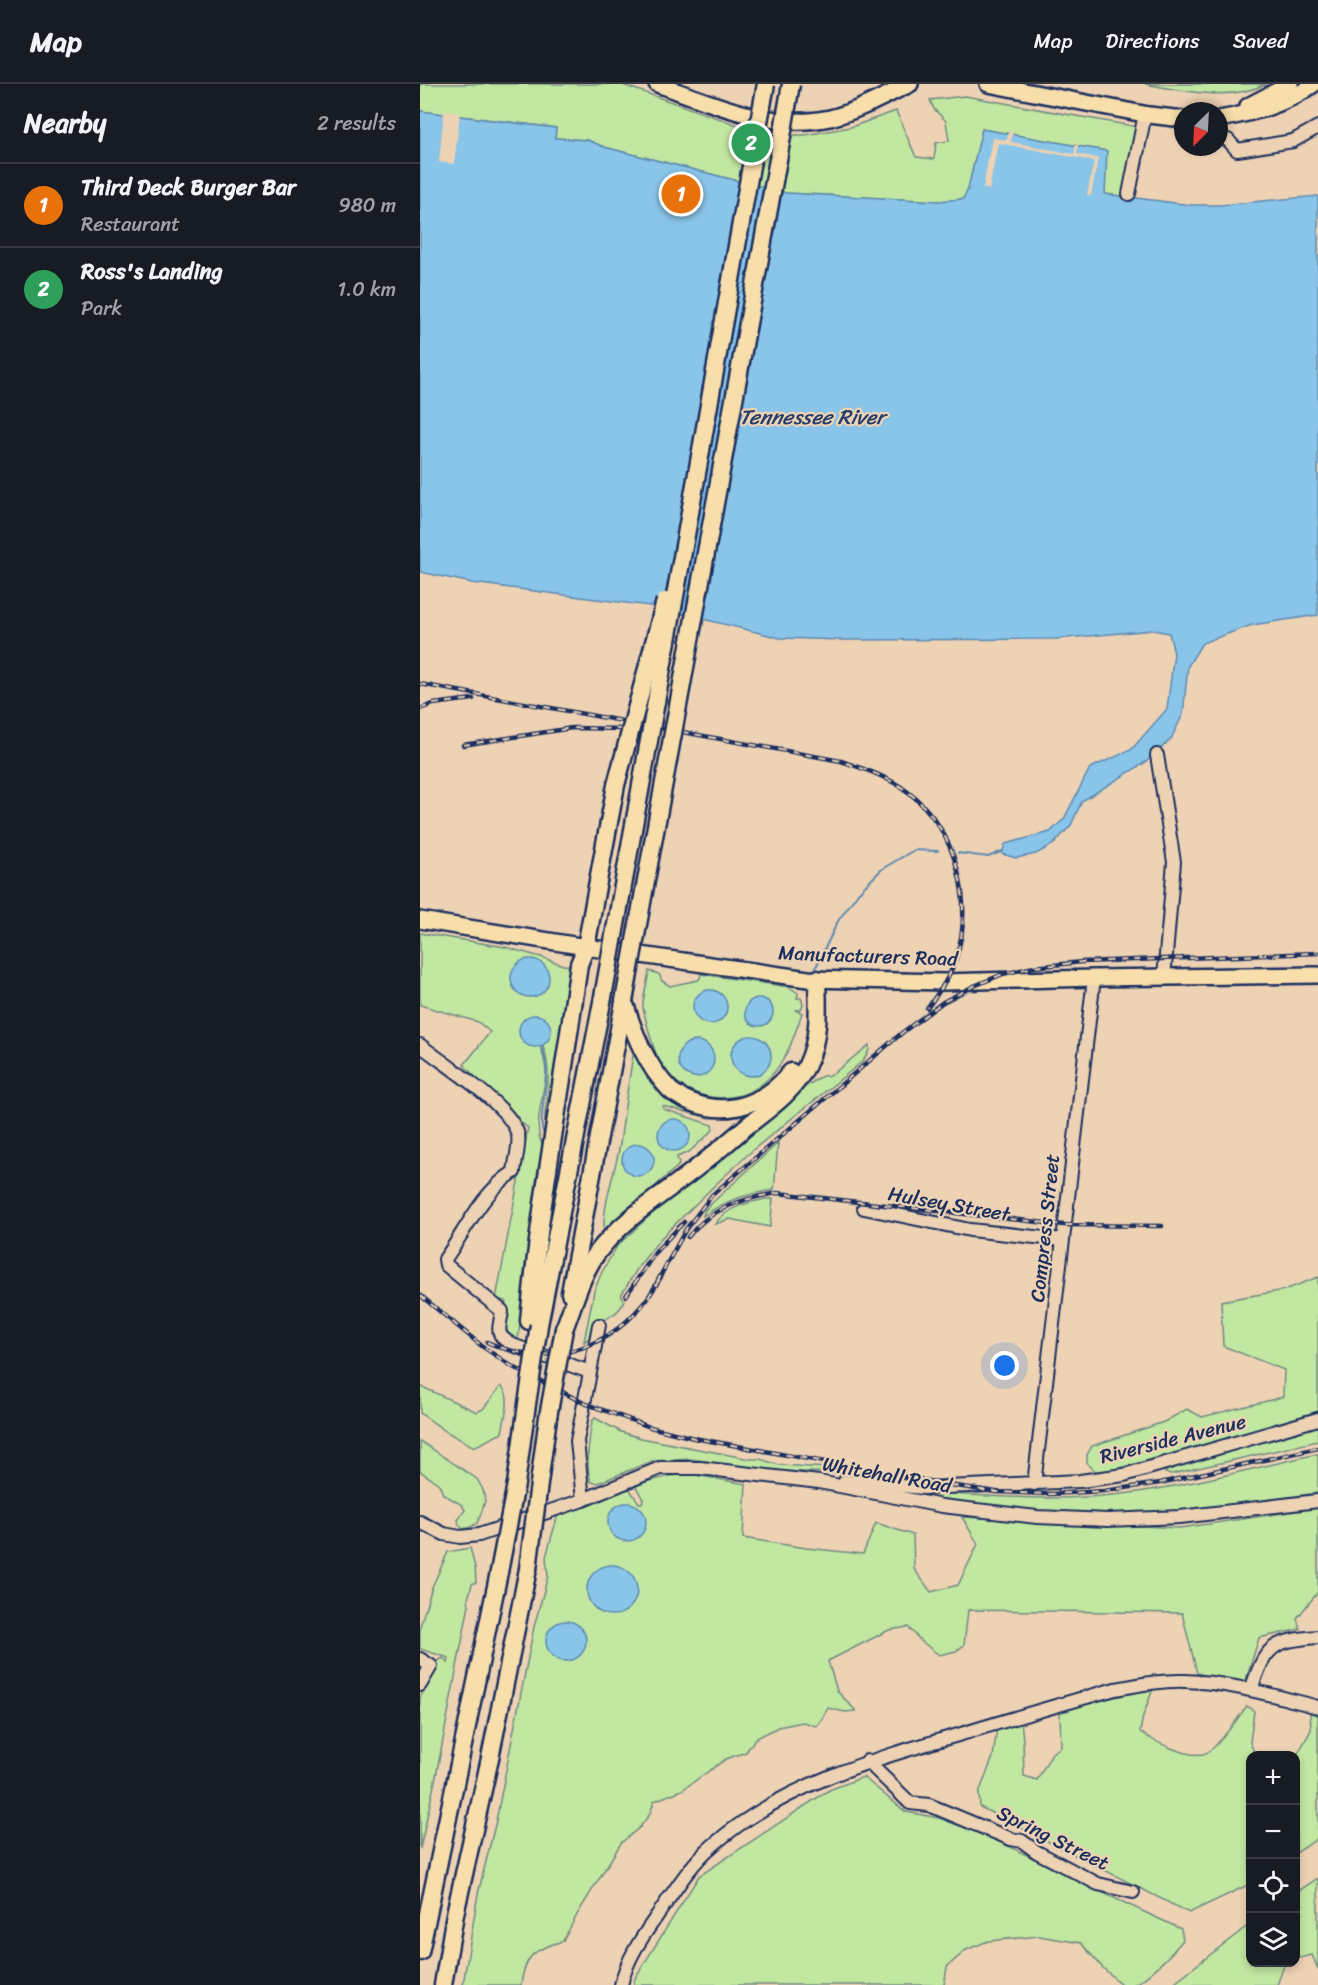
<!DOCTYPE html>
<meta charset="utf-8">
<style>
:root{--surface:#171b24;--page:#20242c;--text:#f1f3f6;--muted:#9ea1a6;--line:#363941;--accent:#8c9099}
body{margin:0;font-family:Sriracha,sans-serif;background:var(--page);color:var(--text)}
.controls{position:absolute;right:18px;bottom:18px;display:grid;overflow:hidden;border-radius:12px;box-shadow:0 3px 9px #0003}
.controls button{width:54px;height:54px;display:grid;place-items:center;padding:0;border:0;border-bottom:2px solid var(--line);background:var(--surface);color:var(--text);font:30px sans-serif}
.compass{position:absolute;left:754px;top:18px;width:54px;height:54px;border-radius:50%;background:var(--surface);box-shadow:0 3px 9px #0003;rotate:204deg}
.you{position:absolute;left:585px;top:1282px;width:21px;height:21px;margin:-15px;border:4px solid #fff;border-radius:50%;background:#1a73e8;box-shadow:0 0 0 9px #1a73e833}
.badge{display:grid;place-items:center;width:39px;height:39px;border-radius:50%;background:var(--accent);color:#fff;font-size:20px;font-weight:700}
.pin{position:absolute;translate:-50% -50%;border:3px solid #fff;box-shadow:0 2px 6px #0006}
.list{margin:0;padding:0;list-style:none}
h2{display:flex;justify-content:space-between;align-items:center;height:78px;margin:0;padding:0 24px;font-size:26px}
h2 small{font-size:20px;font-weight:400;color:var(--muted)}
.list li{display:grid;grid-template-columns:39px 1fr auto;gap:18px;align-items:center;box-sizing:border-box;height:84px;padding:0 24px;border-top:2px solid var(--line)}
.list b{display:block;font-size:22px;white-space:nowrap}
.list p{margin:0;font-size:20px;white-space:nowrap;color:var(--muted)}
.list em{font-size:20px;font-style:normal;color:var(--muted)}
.icon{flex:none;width:33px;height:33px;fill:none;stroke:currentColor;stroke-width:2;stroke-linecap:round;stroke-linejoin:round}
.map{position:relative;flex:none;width:898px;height:1901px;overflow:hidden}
header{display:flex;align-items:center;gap:36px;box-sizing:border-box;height:84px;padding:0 30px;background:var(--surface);border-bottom:2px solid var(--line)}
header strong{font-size:28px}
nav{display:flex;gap:33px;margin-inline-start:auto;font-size:21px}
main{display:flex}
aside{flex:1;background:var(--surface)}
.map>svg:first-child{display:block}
.green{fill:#c2e7a1;stroke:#6e8b80;stroke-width:1.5}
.water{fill:#89c5e9;stroke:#5d89b1;stroke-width:1.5}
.pier{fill:#edd2b4}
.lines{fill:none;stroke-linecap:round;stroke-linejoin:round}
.stream{stroke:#5d89b1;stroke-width:2}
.minor-casing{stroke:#1b2f5e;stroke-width:16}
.major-casing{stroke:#1b2f5e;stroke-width:20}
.highway-casing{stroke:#1b2f5e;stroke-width:21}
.minor{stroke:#edd2b4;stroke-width:12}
.major{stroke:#f8deab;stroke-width:15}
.highway{stroke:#f8deab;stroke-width:16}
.rail-casing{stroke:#1b2f5e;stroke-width:4.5}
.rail{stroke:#edd2b4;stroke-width:2;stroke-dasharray:7;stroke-linecap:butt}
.highway-bridge-casing{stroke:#1b2f5e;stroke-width:21;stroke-linecap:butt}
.highway-bridge{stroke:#f8deab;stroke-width:16}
.labels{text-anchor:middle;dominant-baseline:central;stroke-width:4.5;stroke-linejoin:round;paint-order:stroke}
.street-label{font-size:20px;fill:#1b2f5e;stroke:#edd2b4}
.water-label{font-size:21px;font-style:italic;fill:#263e6c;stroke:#edd2b4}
</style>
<header>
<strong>Map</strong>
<nav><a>Map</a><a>Directions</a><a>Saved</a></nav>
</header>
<main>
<aside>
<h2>Nearby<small>2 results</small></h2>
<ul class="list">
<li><span class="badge" style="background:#e8710a">1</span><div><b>Third Deck Burger Bar</b><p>Restaurant</p></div><em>980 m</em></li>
<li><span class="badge" style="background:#2e9e5b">2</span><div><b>Ross's Landing</b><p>Park</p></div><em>1.0 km</em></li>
</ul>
</aside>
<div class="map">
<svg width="898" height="1901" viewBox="0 0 898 1901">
<rect width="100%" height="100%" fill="#edd2b4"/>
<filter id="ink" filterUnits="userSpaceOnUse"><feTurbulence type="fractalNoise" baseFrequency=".0167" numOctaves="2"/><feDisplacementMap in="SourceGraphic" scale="12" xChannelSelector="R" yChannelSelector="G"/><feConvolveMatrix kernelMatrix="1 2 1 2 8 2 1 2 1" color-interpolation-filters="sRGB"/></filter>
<g filter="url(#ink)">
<g class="green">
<path d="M0,0H200L332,46L359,51H385L431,43L476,27L496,73L514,75L516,59L529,57L526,37L514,25L510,16L545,12L718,43L705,113L685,110L686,67L562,45L548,105L543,115L518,117L366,109L184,63L167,56L135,54L136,44L0,27Z"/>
<path d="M725,0H846C809,18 764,7 725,0Z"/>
<path d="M0,849L85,863L121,873L143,881L153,882L125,1039C124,1032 126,1023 127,1015C129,998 129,978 123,962L120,963C123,970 125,978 126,986C126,1006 111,1045 123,1061L112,1132L98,1256C81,1250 85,1233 86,1217L76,1215L108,1044L88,1028L44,981L70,948L58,938L0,921Z"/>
<path d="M229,887L239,890L242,897L250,902L278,896L280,894L281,890L369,903L378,909L377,914H381L383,921L381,926H375L382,929C374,953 367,976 349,994C316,1027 260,1017 239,976C231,960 227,940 223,924C222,916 228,896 229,887Z"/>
<path d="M449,961V966L443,977L334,1065L296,1100L240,1155L219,1182L201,1211L204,1216C201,1228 185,1238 173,1238L169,1254L164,1258L174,1207L182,1188L197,1162L228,1133L377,1008L402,992H410Z"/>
<path d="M214,967C223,987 234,1009 255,1018C269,1024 286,1027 301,1031L302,1033L289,1034L243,1022V1025L292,1041L293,1046L269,1068L257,1073L259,1080L257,1083L184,1147C183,1118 195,1089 200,1060C204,1029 208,998 214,967Z"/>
<path d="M358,1059L354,1106C325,1110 307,1116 283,1132L285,1126L294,1117Z"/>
<path d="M346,1115H353L350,1143L310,1135L295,1140C307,1123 326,1119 346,1115Z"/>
<path d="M898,1193V1327L783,1363L691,1386L675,1387L667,1379V1371L672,1362L744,1338L767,1325L782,1333L863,1313L864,1286L803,1262L801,1217L865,1206Z"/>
<path d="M0,1302L57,1328L63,1325L81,1302C93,1311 84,1335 82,1349L54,1363L27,1348L0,1329Z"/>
<path d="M175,1334L201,1348L221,1354L330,1375H340L359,1381L407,1384L427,1389L350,1387L271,1375L232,1377L178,1399L171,1398C165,1377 169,1358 172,1337Z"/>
<path d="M898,1341V1357L752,1390L745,1389L747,1386Z"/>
<path d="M0,1357L57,1395L63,1406L65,1417L61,1430L57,1439L51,1443L43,1445L39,1441L38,1436L45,1426L42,1421L23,1410L19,1400L0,1387Z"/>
<path d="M898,1370V1409C837,1417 777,1426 716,1430C668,1433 620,1428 573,1423C540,1419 507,1416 474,1407C550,1410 626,1419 702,1410C768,1402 833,1384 898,1370Z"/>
<path d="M270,1390L326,1400L323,1454L386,1464L443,1470L456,1439L493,1451L494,1485L511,1508L538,1501L558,1460L542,1433L760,1444L898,1424V1508L877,1534L880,1545L839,1554L824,1602L777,1589L762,1529L548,1526L544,1561L536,1567L519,1571L501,1557L488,1543L469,1546L408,1577L417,1607L436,1627L425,1628L408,1624L400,1638L396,1642L383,1638L358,1643L335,1655L326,1668L306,1675L262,1706L234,1717L230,1730L220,1743L201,1759L158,1829L143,1857C115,1865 105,1870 101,1901H43L58,1810L76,1737L114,1543L128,1492L126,1473L138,1430L208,1403L219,1419H222L223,1415L216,1403L217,1400L250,1392Z"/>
<path d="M50,1464L55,1483L56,1498L52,1500L48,1515L49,1521L16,1692L0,1765V1614L12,1591L15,1579L23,1574L28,1579L29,1574L0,1565V1542L12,1503L28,1468Z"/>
<path d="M733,1605L723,1632L720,1648C733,1657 771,1676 786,1669C797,1665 819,1632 827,1622L834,1627L830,1658L835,1671L830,1672V1800L769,1829L560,1723L559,1709L573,1673L577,1644L601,1637L603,1656L604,1692L617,1696L632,1669L641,1663L640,1627L670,1618Z"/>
<path d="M890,1629L898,1631V1754L876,1769V1673L891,1646Z"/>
<path d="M443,1693L486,1728L519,1734L568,1752L690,1812L761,1845L763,1856C753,1868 727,1896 712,1901C711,1901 703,1901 702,1901L683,1884L661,1859L619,1852L568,1857L546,1866L527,1883L524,1901H214L215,1894L279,1792L409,1706Z"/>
<path d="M898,1794V1885L892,1871L876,1875V1809Z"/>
<path d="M830,1840V1878L865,1879L857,1901H751Z"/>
</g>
<g class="water">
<path d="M0,27L136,44L135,54L167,56L184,63L366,109L518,117L543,115L548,105L562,45L687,67L685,110L771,121H800L898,112V531L832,541L782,559L768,582L763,630L751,655L726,678L662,717L651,741L634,760L616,770L596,774L582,770L585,760L630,748L644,735L670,684L711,666L747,625L754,569L749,549L733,546L636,555L421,556L360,554L230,522L52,499L0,488Z"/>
<circle cx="110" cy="894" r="19"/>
<circle cx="290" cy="923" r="17"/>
<circle cx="339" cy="928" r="14"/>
<circle cx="115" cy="947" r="16"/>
<circle cx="331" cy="972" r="20"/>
<circle cx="276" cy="975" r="18"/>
<circle cx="254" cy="1051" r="16"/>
<circle cx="218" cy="1076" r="16"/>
<circle cx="207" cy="1438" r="19"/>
<circle cx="192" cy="1506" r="25"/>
<circle cx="146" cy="1557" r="20"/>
</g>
<g class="pier">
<path d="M24,27L40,29L34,80L19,78Z"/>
<path d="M589,46L593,47L591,58L654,70L656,58L658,59L657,70L678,74L671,112L667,111L674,77L578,59L569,106L563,104L572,54L587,56Z"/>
</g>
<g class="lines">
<g class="stream">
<path d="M538,769L568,773L583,767"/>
<path d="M395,885L418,837L438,809L462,785L494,766L518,767"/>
<path d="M122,962C125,973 127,983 126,995C126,1010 117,1041 125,1052"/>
</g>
<g class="minor-casing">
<g id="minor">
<path d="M799,53L808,56L817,66L824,65L873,57L898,43"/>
<path d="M709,110L725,30"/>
<path d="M737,671L754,778L744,894"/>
<path d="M0,961C24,980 91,1022 98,1051C100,1061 95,1077 94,1088C62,1108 46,1146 25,1175L26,1181L82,1227C79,1248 74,1251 95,1262L170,1288"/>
<path d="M444,1124L550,1146L643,1156"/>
<path d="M425,1397L504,1404L660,1397L704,1391L898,1335"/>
<path d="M614,1400L674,894"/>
<path d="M163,1416L157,1357L179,1241"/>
<path d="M0,1438L24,1450L40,1453L59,1451L163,1416L240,1384H280L399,1398L522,1422L617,1433L688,1436L760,1433L898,1417"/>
<path d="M0,1575L11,1582L0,1601"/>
<path d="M831,1606C846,1562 851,1557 898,1553"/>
<path d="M447,1677L490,1719L509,1721L591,1755L602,1757L617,1768L678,1800L713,1808"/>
<path d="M201,1901C207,1873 225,1849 241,1826C257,1803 271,1780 292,1762C360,1702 453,1675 538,1651C590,1635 642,1620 695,1605C718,1601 741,1596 765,1597C809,1598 855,1612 898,1623"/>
</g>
</g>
<g class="major-casing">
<g id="major">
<path d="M237,0C292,19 350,47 410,34C438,27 464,12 490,0"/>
<path d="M568,0L729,31L763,35"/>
<path d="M828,22L870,0"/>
<path d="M799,35C833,29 865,21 894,0"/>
<path d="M0,836L172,864L388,895L524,898L674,894L898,891"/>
</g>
</g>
<g class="highway-casing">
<g id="highway">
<path d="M273,412L334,65"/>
<path d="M204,917C214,950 226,981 250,1006C257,1012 266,1016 274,1019C311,1033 347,1018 371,988"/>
<path d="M150,1209L204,918"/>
<path d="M109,1237C120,1117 143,999 159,880L166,863L178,797"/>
<path d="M119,1241L183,913"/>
<path d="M144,1245C154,1220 161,1191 177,1169C200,1138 240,1112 270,1089C290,1074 308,1058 327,1042C350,1024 374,1008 387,981C400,954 398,924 397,895"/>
<path d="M120,1392L128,1333"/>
<path d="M96,1400L107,1320"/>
<path d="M0,1868L79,1488"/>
<path d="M23,1901L35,1830L69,1679L108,1485"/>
</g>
</g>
<use href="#minor" class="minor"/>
<use href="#major" class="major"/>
<use href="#highway" class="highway"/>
<g class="rail-casing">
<g id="rail">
<path d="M0,600L421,677C444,685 469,693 488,708C537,746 555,819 535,877C529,894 518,910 507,924"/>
<path d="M0,625L13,620L53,615"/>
<path d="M43,661L152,644L204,645"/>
<path d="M268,1153C290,1124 324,1114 358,1109L644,1141L742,1142"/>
<path d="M237,1198L266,1145L292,1111L483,948L523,918L554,902L583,890L614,883L662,878L898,869"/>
<path d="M0,1211L63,1263L93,1283L164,1319L230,1343L274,1354L536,1402L576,1408L631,1410L684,1407L740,1399L898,1364"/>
<path d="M206,1212L237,1166L264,1138"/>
<path d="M67,1258C123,1284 184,1268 223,1220C230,1212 235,1202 241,1193"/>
</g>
</g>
<use href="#rail" class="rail"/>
<g class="highway-bridge-casing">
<g id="highway-bridge">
<path d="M334,65L346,0"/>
<path d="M178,797L196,701L245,517"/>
<path d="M183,913L273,412"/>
<path d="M204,917L359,70L371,0"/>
<path d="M107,1320L119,1241"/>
<path d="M128,1333L144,1245"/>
<path d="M108,1485L120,1392"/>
<path d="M79,1488L96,1400"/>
</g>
</g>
<use href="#highway-bridge" class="highway-bridge"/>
</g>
</g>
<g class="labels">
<g class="street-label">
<text transform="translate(448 872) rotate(2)">Manufacturers Road</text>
<text transform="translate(529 1120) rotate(10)">Hulsey Street</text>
<text transform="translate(625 1144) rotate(-84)">Compress Street</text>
<text transform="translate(753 1355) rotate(-14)">Riverside Avenue</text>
<text transform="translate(467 1391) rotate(10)">Whitehall Road</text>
<text transform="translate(633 1754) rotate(26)">Spring Street</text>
</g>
<g class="water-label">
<text x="392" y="333">Tennessee River</text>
</g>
</g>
</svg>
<div class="controls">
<button>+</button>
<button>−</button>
<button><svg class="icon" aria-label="locate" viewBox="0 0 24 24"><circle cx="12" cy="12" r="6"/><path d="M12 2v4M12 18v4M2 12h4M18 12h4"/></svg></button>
<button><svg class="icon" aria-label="layers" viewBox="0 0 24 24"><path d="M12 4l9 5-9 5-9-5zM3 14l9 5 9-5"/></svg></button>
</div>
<svg class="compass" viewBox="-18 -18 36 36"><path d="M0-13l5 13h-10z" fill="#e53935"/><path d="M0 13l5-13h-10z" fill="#9ea1a6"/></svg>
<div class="you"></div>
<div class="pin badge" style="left:261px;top:110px;background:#e8710a">1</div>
<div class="pin badge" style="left:331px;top:59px;background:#2e9e5b">2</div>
</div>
</main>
